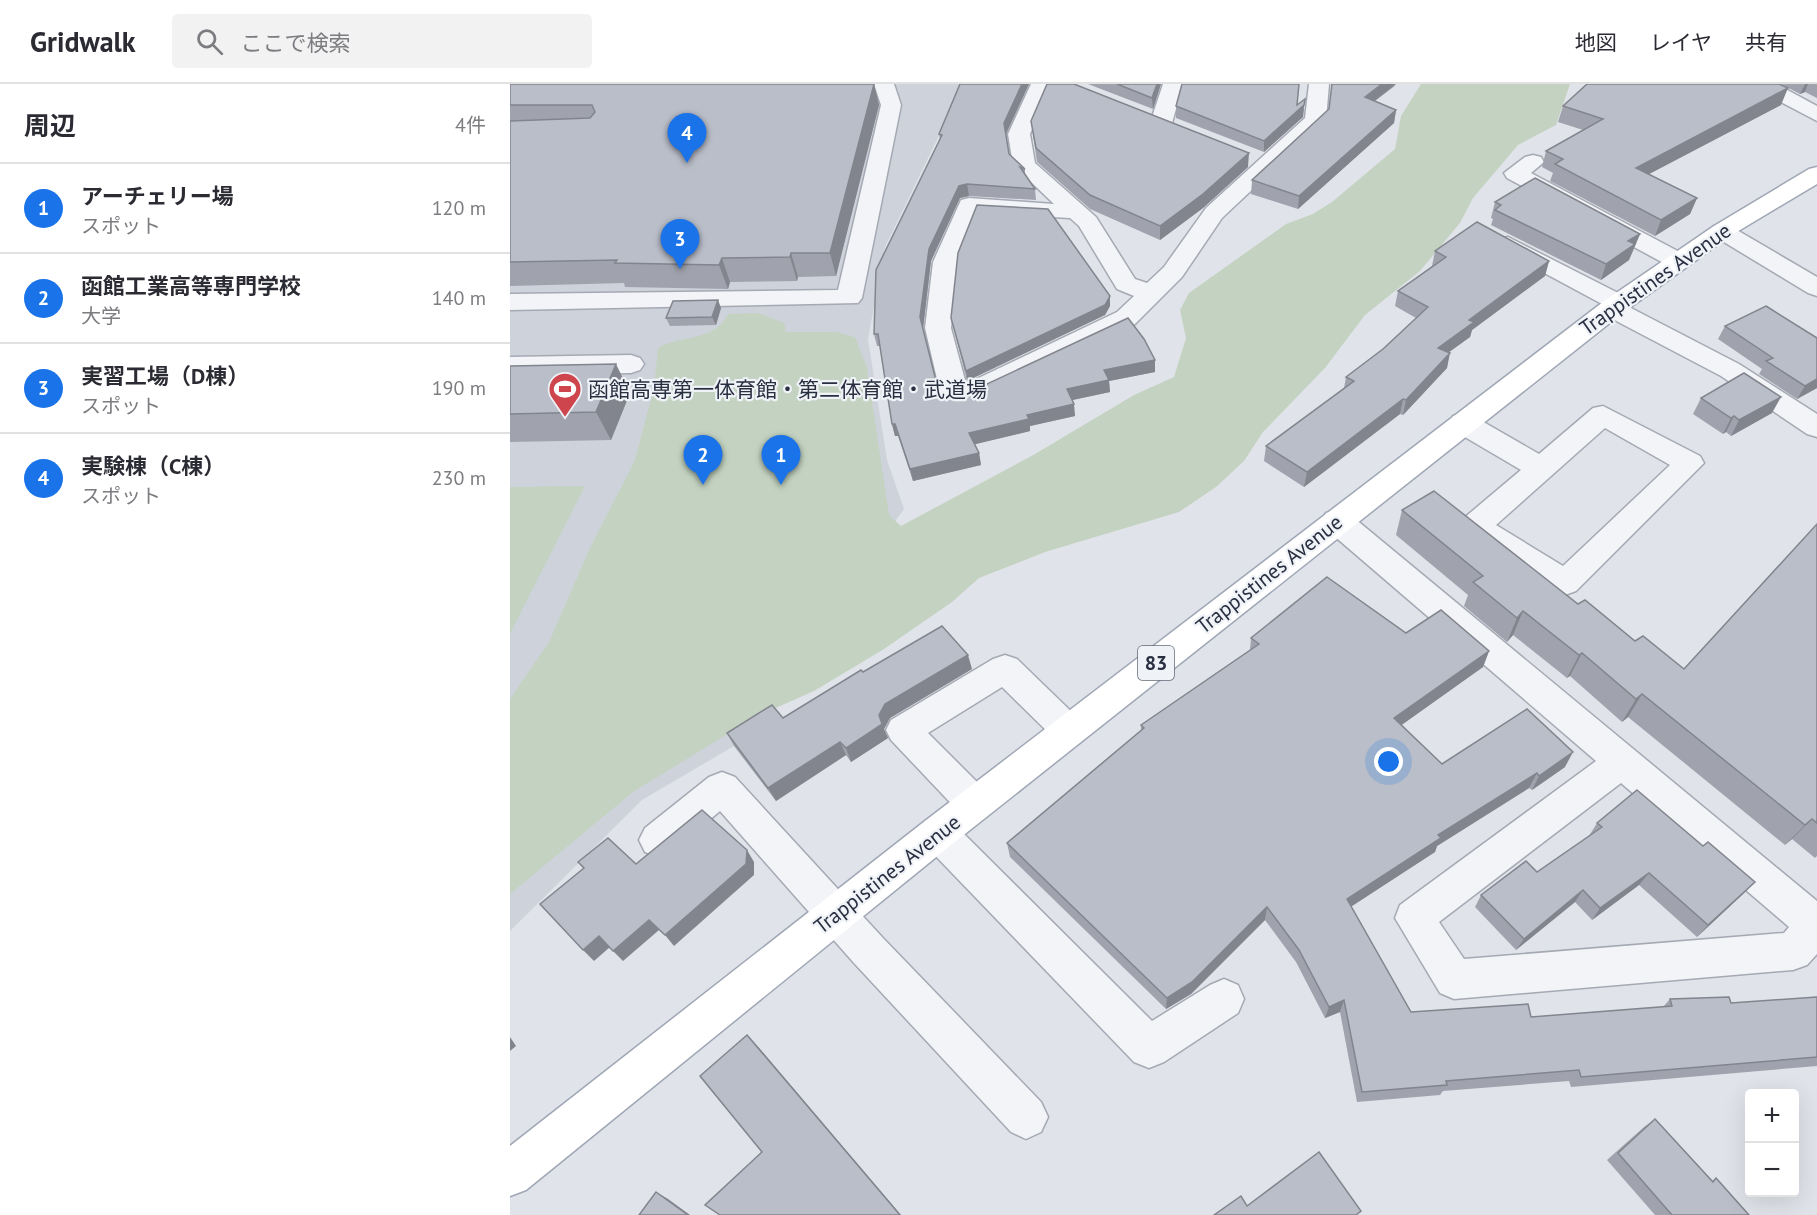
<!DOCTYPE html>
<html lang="ja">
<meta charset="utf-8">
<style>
:root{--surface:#fff;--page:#f2f2f3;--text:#2b2b33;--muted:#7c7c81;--line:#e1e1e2;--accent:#1a73e8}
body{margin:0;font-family:"PT Sans","Noto Sans JP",sans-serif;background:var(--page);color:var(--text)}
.controls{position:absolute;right:18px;bottom:18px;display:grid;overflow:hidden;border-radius:6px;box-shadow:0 6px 24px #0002}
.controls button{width:54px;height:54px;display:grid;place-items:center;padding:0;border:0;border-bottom:2px solid var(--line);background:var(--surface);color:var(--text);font:30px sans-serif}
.you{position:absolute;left:879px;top:678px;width:21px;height:21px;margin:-15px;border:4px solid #fff;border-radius:50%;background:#1a73e8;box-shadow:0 0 0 9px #1a73e833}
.badge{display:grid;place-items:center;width:39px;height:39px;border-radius:50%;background:var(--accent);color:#fff;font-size:20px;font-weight:700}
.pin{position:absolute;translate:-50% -50px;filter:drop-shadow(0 2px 3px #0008)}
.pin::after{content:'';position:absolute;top:32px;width:21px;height:18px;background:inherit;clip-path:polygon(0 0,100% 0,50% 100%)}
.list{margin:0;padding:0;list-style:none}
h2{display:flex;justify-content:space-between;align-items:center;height:78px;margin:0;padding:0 24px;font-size:26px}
h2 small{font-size:20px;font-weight:400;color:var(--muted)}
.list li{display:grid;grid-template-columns:39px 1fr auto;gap:18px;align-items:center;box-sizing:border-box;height:90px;padding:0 24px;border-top:2px solid var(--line)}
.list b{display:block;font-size:22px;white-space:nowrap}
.list p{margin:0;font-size:20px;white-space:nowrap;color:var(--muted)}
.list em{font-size:20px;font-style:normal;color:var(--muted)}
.icon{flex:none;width:33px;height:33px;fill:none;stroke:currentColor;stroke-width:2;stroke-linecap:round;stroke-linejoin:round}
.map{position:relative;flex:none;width:1307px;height:1131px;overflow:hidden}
header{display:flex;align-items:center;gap:36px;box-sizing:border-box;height:84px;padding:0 30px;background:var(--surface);border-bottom:2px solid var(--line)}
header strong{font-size:28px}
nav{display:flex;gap:33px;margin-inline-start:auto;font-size:21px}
.search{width:420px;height:54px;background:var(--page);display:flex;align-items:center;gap:15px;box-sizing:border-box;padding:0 21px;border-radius:6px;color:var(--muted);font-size:22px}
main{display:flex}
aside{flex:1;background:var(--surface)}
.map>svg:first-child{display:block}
.built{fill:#ced2db}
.green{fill:#c4d3c1}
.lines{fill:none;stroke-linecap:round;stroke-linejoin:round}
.minor-casing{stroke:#a5a9b3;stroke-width:3}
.major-casing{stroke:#9fa6b5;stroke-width:3}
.minor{fill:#f3f4f7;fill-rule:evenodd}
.major{fill:#fff;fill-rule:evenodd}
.wall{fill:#a0a3ad}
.shaded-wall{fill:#82858d}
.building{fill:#babec9;stroke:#82858d;stroke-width:1.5}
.labels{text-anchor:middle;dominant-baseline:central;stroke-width:4.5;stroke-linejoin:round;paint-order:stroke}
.shield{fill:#eff2f6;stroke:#646a77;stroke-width:1.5}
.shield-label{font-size:20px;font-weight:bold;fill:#282f40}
.street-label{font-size:21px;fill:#282f40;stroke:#eff2f6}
.poi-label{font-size:21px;fill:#282f40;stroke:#eff2f6;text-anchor:start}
</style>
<header>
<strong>Gridwalk</strong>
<div class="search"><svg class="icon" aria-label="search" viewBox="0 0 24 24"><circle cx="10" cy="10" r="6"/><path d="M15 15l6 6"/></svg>ここで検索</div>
<nav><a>地図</a><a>レイヤ</a><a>共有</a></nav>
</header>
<main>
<aside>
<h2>周辺<small>4件</small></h2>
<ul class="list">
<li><span class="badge">1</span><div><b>アーチェリー場</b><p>スポット</p></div><em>120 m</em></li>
<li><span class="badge">2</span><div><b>函館工業高等専門学校</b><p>大学</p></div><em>140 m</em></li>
<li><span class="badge">3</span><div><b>実習工場（D棟）</b><p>スポット</p></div><em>190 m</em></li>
<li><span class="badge">4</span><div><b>実験棟（C棟）</b><p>スポット</p></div><em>230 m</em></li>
</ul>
</aside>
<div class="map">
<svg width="1307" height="1131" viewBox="0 0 1307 1131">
<rect width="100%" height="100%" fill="#e0e3e9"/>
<path class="built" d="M0,0H454L375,163L358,255L377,376L394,425L224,662L132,716L0,847Z"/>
<g class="green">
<path d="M911,0H1060L1046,41L1008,61L963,114L950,139L910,187L855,231L815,284L753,348L734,377L706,403L669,428L535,468L469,494L442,518L374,565L304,607L245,633L123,708L0,810V615L39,558L79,466L125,376L144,303L148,264C173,250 204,258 218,230L248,229L274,239L276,248H326L345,253L357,284L379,431L391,442L525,370L624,311L664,293L676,254L670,226L679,209L776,140L803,130L822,118L885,65L891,32Z"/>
<path d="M75,402L0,550V403Z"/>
</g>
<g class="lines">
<g class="minor-casing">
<g id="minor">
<path d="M364,0H384L391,21L352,214L348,219L0,226V210L328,206L371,21Z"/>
<path d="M521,0H541L520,50L525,79L586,133L625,195L637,199L654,183L696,124L795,34L799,0H819L816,36L812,40L712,134L672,193L625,240L446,325L436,322L432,316L415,244L423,178L451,116L459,114L544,120L503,81L498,50ZM467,129L560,134L569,142L607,205L624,212L607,228L456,300L441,244L447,178Z"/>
<path d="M653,0H673L662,39L659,44H643L640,39Z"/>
<path d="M1241,0H1266L1307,22V37L1244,4Z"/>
<path d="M1023,71L1031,73L1034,78L1021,89L1177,172L1180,177L1177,182L1168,184L1159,182L997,94L994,89L1015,73Z"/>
<path d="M1212,140L1220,142L1307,193V212L1298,209L1204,152L1200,147L1204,142Z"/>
<path d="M998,153L1118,214L1122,219L1119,223L1229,280L1307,330V353L1297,350L1211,292L1093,230L1089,224L1092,220L990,165L986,160L990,155Z"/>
<path d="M121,271L130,274L134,280L130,286L121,289L0,291V273Z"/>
<path d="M1093,322L1190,372L1194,379L1066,507L1055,511L1044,507L954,450L950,442L954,434L1011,386L943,346L939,339L943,332L953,330L963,332L1029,370L1083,324ZM1095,344L1160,381L1053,482L986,441Z"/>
<path d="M827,426L838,429L1307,817V870L1297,881L1283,886L944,915L930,909L885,834L890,821L1086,677L816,445L812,437L816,429ZM1111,699L1279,843L1274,849L954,875L929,838Z"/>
<path d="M495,571L507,575L571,637L576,647L571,657L559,662L547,657L492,603L418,649L478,709L483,720L478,731L465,736L452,731L381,656L376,646L381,636L483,575Z"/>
<path d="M212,688L225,693L372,853L531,1018L538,1033L531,1048L516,1055L501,1048L344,879L210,727L161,768L148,773L135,768L129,756L135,744L199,693Z"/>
<path d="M428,732L441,737L642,937L700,901L714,895L728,901L734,915L728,929L654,978L639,984L624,978L415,761L409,749L415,737Z"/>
</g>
</g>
<g class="major-casing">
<path id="major" d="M1307,83V100L1220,152L1111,230L441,761L16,1106L0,1112V1062L415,737L1093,218L1204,142L1299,85Z"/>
</g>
<use href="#minor" class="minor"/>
<use href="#major" class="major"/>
</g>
<g class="wall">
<path d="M0,0H364L369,21L326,192L288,193L287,197L220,198L218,205L115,203L114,199L0,202Z"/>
<path d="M450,0H519L496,50L499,70L515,85V91L525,105L526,116L459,112L450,114L421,177L413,244L428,305L433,312L445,315L645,276V288L599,297L600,308L562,316L565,332L520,342V347L464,360L469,369L471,381L403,397L388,352H385L382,340L370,262H367L364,250L430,56L429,50Z"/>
<path d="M578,0H651L643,25Z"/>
<path d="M1271,0H1307V14L1295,8L1290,10Z"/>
<path d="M886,1L865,17L886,26L884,39L788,125L741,110L742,96L819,25Z"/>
<path d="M795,15L793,33L754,68L666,34V22L787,21Z"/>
<path d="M1271,21L1139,90L1187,114L1180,130L1145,152L1040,97L1043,89L1032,83L1036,67L1073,46L1048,38L1053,22Z"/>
<path d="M521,37L738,83L693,124L650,156L580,125L527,78Z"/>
<path d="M985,118L1130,150L1119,176L1091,196L981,141L983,135L981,134Z"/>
<path d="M925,167L1039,177L1035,192L962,246L960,253L939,268L937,284L893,331L890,330L794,403L754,377L756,362L834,304L836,293L873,265L906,234L885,222L888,207L922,182Z"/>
<path d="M600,212V222L595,231L457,297L441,234Z"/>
<path d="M211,224L206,241L160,242L156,234Z"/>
<path d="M1215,242L1307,254V304L1287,315L1249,290L1252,285L1208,255Z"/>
<path d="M0,282L120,309L101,356L0,358Z"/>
<path d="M1191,314L1262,329L1221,352L1216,348L1213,350L1183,330Z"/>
<path d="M892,426L1068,520L1125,557L1174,585L1307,440V772L1305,774L1282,755L1275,761L1118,633L1112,638L1060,592L1057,594L1003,551L997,558L954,522L958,511L886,451Z"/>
<path d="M896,549L979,567L973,583L891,641L932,680L1055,683L1022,706L1019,704L927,762L925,768L841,822L901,928L1021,933L1153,923L1160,915L1221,919L1307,913V982L1061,1003L1059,997L933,1007L930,1011L847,1018L830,928L815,934L786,878L755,836L681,910L656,925L500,773L497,759L631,646V641L740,566L741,554Z"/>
<path d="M462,585L380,634L374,645L378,654L341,678L336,671L266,717L224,662L217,649L273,634L353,588Z"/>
<path d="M1087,739L1233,810L1187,853L1129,801L1082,836L1065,818L1006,866L965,823L971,811L1027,788L1079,752Z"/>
<path d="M1145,1035L1202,1097L1206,1094L1239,1131H1145L1097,1076L1134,1043Z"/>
</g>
<g class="shaded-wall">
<path d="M364,0L369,21L326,192L320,169Z"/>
<path d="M512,0H519L496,50L494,39Z"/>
<path d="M647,0H651L643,25L642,14Z"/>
<path d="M872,0H886L853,26L855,13Z"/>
<path d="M1295,0H1298L1295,8L1290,10Z"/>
<path d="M1278,4L1271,21L1120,100L1126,84Z"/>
<path d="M794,21L793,33L754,68V57Z"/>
<path d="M886,26L884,39L788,125L789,112Z"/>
<path d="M739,69L738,83L693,124L650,156V142Z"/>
<path d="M457,100L459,112L450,114L421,177L413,245L410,233L419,165L449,102Z"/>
<path d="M1187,114L1180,130L1145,152L1151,136Z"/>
<path d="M1130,150L1119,176L1091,196L1096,180L1118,157Z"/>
<path d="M281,169L288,193L287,197L280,173Z"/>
<path d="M212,174L220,198L218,205L209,181Z"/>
<path d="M1039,177L1035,192L962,246L960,253L924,279L928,264L959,236Z"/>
<path d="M600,212V222L595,231L457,297L456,287Z"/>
<path d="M208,216L211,224L206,241L202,233Z"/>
<path d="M940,269L937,284L893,331L896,316Z"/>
<path d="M645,276V288L599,297L600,308L558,317L557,305L594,286Z"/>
<path d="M106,280L120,309L101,356L86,328Z"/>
<path d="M1307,295V304L1287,315L1295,302Z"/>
<path d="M1271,313L1262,329L1221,352L1229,336Z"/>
<path d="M893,315L890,330L794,403L797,388Z"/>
<path d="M564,320L565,332L520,342V347L462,361L459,349L517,331Z"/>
<path d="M1224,332L1216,348L1213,350L1221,334Z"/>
<path d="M382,340H385L388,352H385Z"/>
<path d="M469,369L471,381L403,397L400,385Z"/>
<path d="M1013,527L1003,551L997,558L1007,534Z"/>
<path d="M979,567L973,583L879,650L884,634Z"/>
<path d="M1072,569L1060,592L1057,594L1069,571Z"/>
<path d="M458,571L462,585L380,634L374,645L378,654L341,678L336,664L369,631L375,620Z"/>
<path d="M1132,610L1118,633L1112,638L1126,615Z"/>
<path d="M330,658L336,671L266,717L258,704Z"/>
<path d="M1063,668L1055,683L1022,706L1029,692Z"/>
<path d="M1027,689L1019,704L927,762L925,768L833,828L837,815L928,751Z"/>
<path d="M1302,735L1282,755L1275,761L1295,741Z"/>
<path d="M237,766L244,778V791L164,862L155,851Z"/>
<path d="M1139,789L1129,801L1082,836L1090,824Z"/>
<path d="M1245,798L1233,810L1187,853L1198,841Z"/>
<path d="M1073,806L1065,818L1006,866L1014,855Z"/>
<path d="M757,823L755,836L681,910L656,925L657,914Z"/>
<path d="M139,836L149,846L113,877L103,867Z"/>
<path d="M89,852L100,863L84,877L73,866Z"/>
<path d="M834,916L830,928L815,934L819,923Z"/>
<path d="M237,951L250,965L391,1131H390Z"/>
<path d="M0,953L6,962L0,967Z"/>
<path d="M146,1108L158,1115L180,1131H178Z"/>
</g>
<g class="building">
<path d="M0,0H364L320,169H281L280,173L212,174L209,181L105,179L107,176L0,178V37L80,34L85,28L82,21H0Z"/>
<path d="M450,0H512L494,39L499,70L515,85L510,83L525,105L457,100L449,102L419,165L410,233L428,305L433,312L445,315L618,234L634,255L645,276L594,286L599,296L557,305L564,320L517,331L519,335L459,349L469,369L400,385L385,340H382L368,250H364L366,186L432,51L429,50Z"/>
<path d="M537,0H564L739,69L693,110L650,142L580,111L526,64L521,37Z"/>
<path d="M607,0H647L642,14Z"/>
<path d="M672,0H789L787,21L795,15L794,21L754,57L666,22Z"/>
<path d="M822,0H872L855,13L886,26L789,112L742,96L819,25Z"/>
<path d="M1077,0H1269L1278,4L1126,84L1187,114L1151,136L1045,80L1053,75L1036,67L1093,35L1053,22Z"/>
<path d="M1025,94L1130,150L1118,157L1125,160L1096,180L985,126L991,121L985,118Z"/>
<path d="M467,121L538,125L600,212L595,221L456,287L441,234L448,169Z"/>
<path d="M967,138L1039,177L959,236L964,238L928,264L940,269L896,316L893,315L797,388L756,362L844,297L836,293L873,265L918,223L888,207L936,173L925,167Z"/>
<path d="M208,216L202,233L156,234L163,217Z"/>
<path d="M1256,222L1307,254V295L1295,302L1256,277L1263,274L1215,242Z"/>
<path d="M106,280L86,328L0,330V282Z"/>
<path d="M1234,289L1271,313L1229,336L1224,332L1221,334L1191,314Z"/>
<path d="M924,407L1068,520L1075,516L1125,557L1133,552L1174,585L1307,440V739L1302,735L1295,741L1132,610L1126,615L1072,569L1069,571L1013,527L1007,534L963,498L973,492L892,426Z"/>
<path d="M817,493L896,549L931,526L979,567L884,634L932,680L1017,625L1063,668L1029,692L1027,689L928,751L931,754L837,815L901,928L1018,920L1021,933L1162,922L1160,915L1219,913L1221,919L1307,913V973L1071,993L1069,986L936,997L937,1001L852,1008L834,916L819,923L789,866L757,823L682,898L657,914L497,759L634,644L631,641L749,560L741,554Z"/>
<path d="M432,542L458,571L375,620L369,631L372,640L336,664L330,658L258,704L217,649L262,621L273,634L351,586L353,588Z"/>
<path d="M1127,706L1193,762L1198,758L1245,798L1198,841L1139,789L1090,824L1073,806L1014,855L971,811L1016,777L1027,788L1092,743L1087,739Z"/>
<path d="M192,726L237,766L236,780L155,851L139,836L103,867L89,852L73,866L30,820L74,784L68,778L98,754L126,780Z"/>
<path d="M237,951L390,1131H210L195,1121L252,1068L190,992Z"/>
<path d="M1145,1035L1203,1098L1206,1094L1239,1131H1162L1108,1069Z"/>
<path d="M809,1068L851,1127L846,1131H704L731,1112L737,1122Z"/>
<path d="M146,1108L178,1131H129Z"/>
</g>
<defs>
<g id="stadium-pin" transform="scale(1.725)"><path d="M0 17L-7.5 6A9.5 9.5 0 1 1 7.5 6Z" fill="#ce454e" stroke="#eff2f6"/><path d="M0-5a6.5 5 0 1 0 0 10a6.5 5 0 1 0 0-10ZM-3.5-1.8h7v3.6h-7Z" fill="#fff"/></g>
</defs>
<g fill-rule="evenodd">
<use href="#stadium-pin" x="55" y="305"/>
</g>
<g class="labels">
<rect class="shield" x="628" y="562" width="36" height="34" rx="4.5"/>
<g class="shield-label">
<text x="646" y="579">83</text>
</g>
<g class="street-label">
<text transform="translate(1145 195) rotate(-35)">Trappistines Avenue</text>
<text transform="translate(759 490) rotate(-38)">Trappistines Avenue</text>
<text transform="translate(377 790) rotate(-38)">Trappistines Avenue</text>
</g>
<g class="poi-label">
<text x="78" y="305">函館高専第一体育館・第二体育館・武道場</text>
</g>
</g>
</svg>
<div class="controls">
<button>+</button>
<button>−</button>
</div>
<div class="you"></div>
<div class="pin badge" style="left:271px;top:401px">1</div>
<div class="pin badge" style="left:193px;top:401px">2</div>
<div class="pin badge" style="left:170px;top:185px">3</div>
<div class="pin badge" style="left:177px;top:79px">4</div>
</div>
</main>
